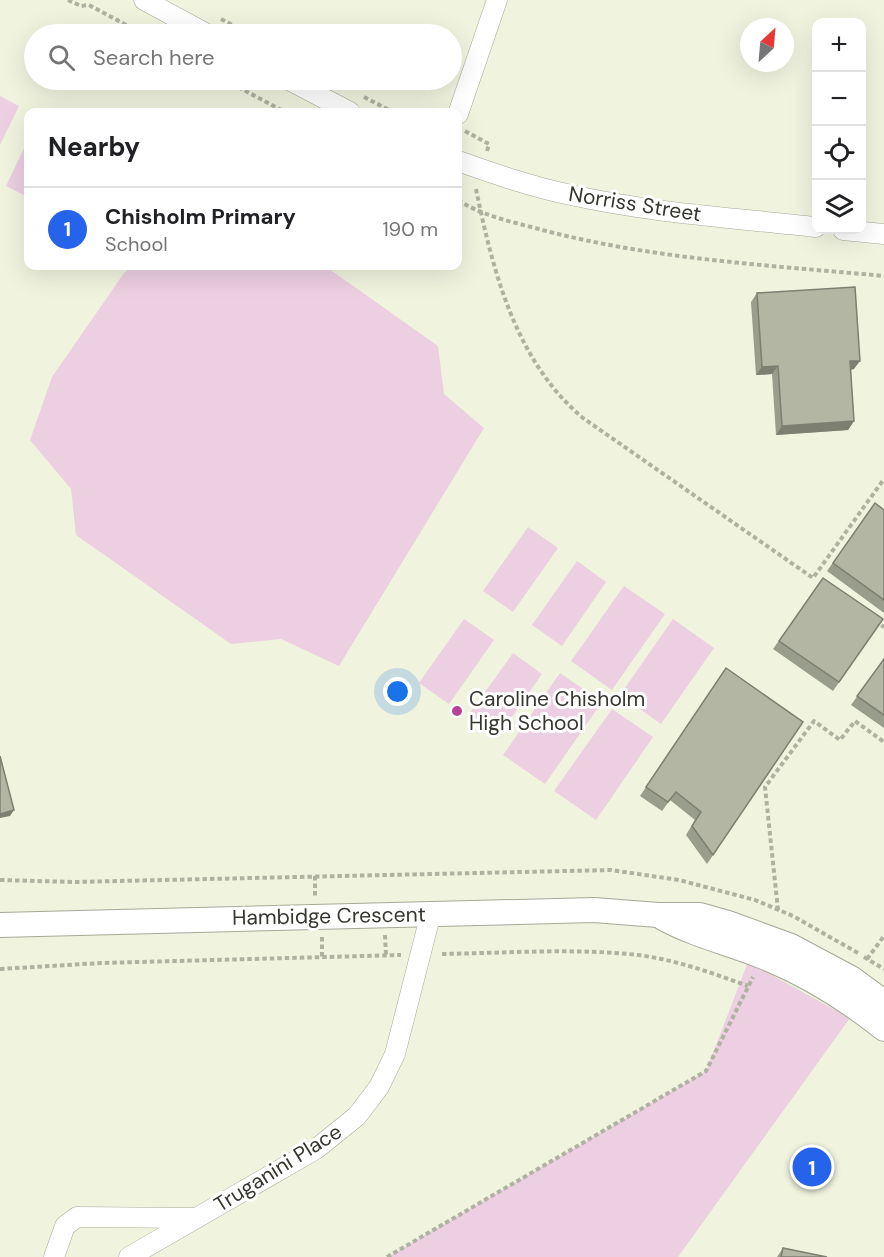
<!DOCTYPE html>
<meta charset="utf-8">
<style>
:root{--surface:#fff;--page:#f6f6f6;--text:#202124;--muted:#757577;--line:#e0e0e0;--accent:#2563eb}
body{margin:0;font-family:"DM Sans",sans-serif;background:var(--page);color:var(--text)}
.controls{position:absolute;right:18px;top:18px;display:grid;overflow:hidden;border-radius:12px;box-shadow:0 6px 24px #0002}
.controls button{width:54px;height:54px;display:grid;place-items:center;padding:0;border:0;border-bottom:2px solid var(--line);background:var(--surface);color:var(--text);font:30px sans-serif}
.compass{position:absolute;left:740px;top:18px;width:54px;height:54px;border-radius:50%;background:var(--surface);box-shadow:0 6px 24px #0002;rotate:26deg}
.you{position:absolute;left:398px;top:692px;width:21px;height:21px;margin:-15px;border:4px solid #fff;border-radius:50%;background:#1a73e8;box-shadow:0 0 0 9px #1a73e833}
.badge{display:grid;place-items:center;width:39px;height:39px;border-radius:50%;background:var(--accent);color:#fff;font-size:20px;font-weight:700}
.pin{position:absolute;translate:-50% -50%;border:3px solid #fff;box-shadow:0 2px 6px #0006}
.list{margin:0;padding:0;list-style:none}
h2{display:flex;justify-content:space-between;align-items:center;height:78px;margin:0;padding:0 24px;font-size:26px}
h2 small{font-size:20px;font-weight:400;color:var(--muted)}
.list li{display:grid;grid-template-columns:39px 1fr auto;gap:18px;align-items:center;box-sizing:border-box;height:84px;padding:0 24px;border-top:2px solid var(--line)}
.list b{display:block;font-size:22px;white-space:nowrap}
.list p{margin:0;font-size:20px;white-space:nowrap;color:var(--muted)}
.list em{font-size:20px;font-style:normal;color:var(--muted)}
.icon{flex:none;width:33px;height:33px;fill:none;stroke:currentColor;stroke-width:2;stroke-linecap:round;stroke-linejoin:round}
.map{position:relative;flex:none;width:884px;height:1257px;overflow:hidden}
.search{position:absolute;background:var(--surface);box-shadow:0 6px 24px #0002;left:24px;top:24px;width:438px;height:66px;display:flex;align-items:center;gap:15px;box-sizing:border-box;padding:0 21px;border-radius:33px;color:var(--muted);font-size:22px}
.panel{position:absolute;background:var(--surface);box-shadow:0 6px 24px #0002;left:24px;top:108px;width:438px;height:162px;border-radius:12px}
.map>svg:first-child{display:block}
.green{fill:#eccfe1}
.lines{fill:none;stroke-linecap:round;stroke-linejoin:round}
.minor-casing{stroke:#a5a996;stroke-width:21}
.tertiary-casing{stroke:#a5a996;stroke-width:26}
.path{stroke:#afb2a1;stroke-width:4;stroke-dasharray:4.5 3;stroke-linecap:butt}
.minor{stroke:#fff;stroke-width:20}
.tertiary{stroke:#fff;stroke-width:24}
.wall{fill:#999d8b}
.shaded-wall{fill:#7d7f71}
.building{fill:#b2b6a2;stroke:#7d7f71;stroke-width:1.5}
.poi-dot{fill:#b94298;stroke:#fff;stroke-width:2}
.labels{text-anchor:middle;dominant-baseline:central;stroke-width:6;stroke-linejoin:round;paint-order:stroke}
.street-label{font-size:21px;fill:#35372f;stroke:#fff}
.poi-label{font-size:21px;fill:#35372f;stroke:#fff;text-anchor:start}
</style>
<div class="map">
<svg width="884" height="1257" viewBox="0 0 884 1257">
<rect width="100%" height="100%" fill="#f0f4df"/>
<g class="green">
<path d="M0,96L19,106L0,145Z"/>
<path d="M28,140V197L6,186Z"/>
<path d="M133,266H325L438,346L444,394L484,428L339,666L281,639L231,644L76,535L71,489L30,440L52,377L124,273Z"/>
<path d="M528,527L558,548L513,612L483,591Z"/>
<path d="M577,561L606,582L562,646L532,625Z"/>
<path d="M624,586L665,614L612,690L571,661Z"/>
<path d="M464,619L494,640L449,704L419,683Z"/>
<path d="M673,619L714,648L661,724L620,695Z"/>
<path d="M513,653L542,674L497,738L467,717Z"/>
<path d="M560,673L602,702L545,784L503,755Z"/>
<path d="M612,709L653,737L596,820L554,791Z"/>
<path d="M748,962L850,1018L678,1257H387L706,1071Z"/>
</g>
<g class="lines">
<g class="minor-casing">
<g id="minor">
<path d="M144,0L207,34"/>
<path d="M289,80L350,112"/>
<path d="M458,114L497,0"/>
<path d="M458,161C495,174 532,187 571,195C652,213 735,218 816,227"/>
<path d="M843,230L884,234"/>
<path d="M54,1257L65,1226L77,1217L195,1218"/>
<path d="M129,1257L316,1149L357,1116L379,1087L395,1054L431,913"/>
</g>
</g>
<g class="tertiary-casing">
<g id="tertiary">
<path d="M663,918C694,935 728,943 761,956C804,973 848,1000 884,1029"/>
<path d="M0,925L594,910L658,915H700L728,923L791,946L851,978L884,1002"/>
</g>
</g>
<g class="path">
<path d="M68,0L81,6L89,5L143,34"/>
<path d="M221,19L250,34"/>
<path d="M225,80L285,112"/>
<path d="M364,97L393,112"/>
<path d="M465,131L489,144L487,151"/>
<path d="M476,189C493,272 516,362 583,418L813,578L884,479"/>
<path d="M458,200C481,215 508,221 535,228C648,259 767,265 884,276"/>
<path d="M875,621L884,627"/>
<path d="M315,876V896"/>
<path d="M0,880L74,882L611,870L679,880L755,900L793,916L858,953"/>
<path d="M778,910L765,787L814,721L840,740L855,721L884,742"/>
<path d="M385,935L386,955"/>
<path d="M322,937V958"/>
<path d="M442,954C506,953 574,948 638,955C677,960 712,973 748,986"/>
<path d="M864,957L884,969"/>
<path d="M867,959L884,936"/>
<path d="M0,969L101,963L401,955"/>
<path d="M387,1257L706,1071L753,977"/>
</g>
<use href="#minor" class="minor"/>
<use href="#tertiary" class="tertiary"/>
</g>
<g class="wall">
<path d="M757,293L854,369L851,370L854,421L848,430L776,435L772,374L756,375L751,302Z"/>
<path d="M875,503L884,510V613L827,571Z"/>
<path d="M823,578L883,619L833,691L773,649Z"/>
<path d="M884,659V728L851,705Z"/>
<path d="M726,668L803,722L707,864L686,835L695,820L670,800L662,811L640,796Z"/>
<path d="M783,1248L827,1257H777Z"/>
</g>
<g class="shaded-wall">
<path d="M850,361H860L854,369L844,370Z"/>
<path d="M778,366L772,374L756,375L762,367Z"/>
<path d="M854,421L848,430L776,435L782,426Z"/>
<path d="M14,810L10,816L0,818V814Z"/>
</g>
<g class="building">
<path d="M855,287L860,361H850L854,421L782,426L778,366L762,367L757,293Z"/>
<path d="M875,503L884,510V600L833,563Z"/>
<path d="M823,578L883,619L839,682L779,641Z"/>
<path d="M884,659V715L857,696Z"/>
<path d="M726,668L803,722L713,855L692,826L701,812L676,792L668,802L646,787Z"/>
<path d="M0,756L14,810L0,814Z"/>
<path d="M783,1248L827,1257H781Z"/>
</g>
<circle class="poi-dot" cx="457" cy="711" r="6"/>
<g class="labels">
<g class="street-label">
<text transform="translate(635 204) rotate(9)">Norriss Street</text>
<text transform="translate(329 916) rotate(-1)">Hambidge Crescent</text>
<text transform="translate(278 1168) rotate(-32)">Truganini Place</text>
</g>
<g class="poi-label">
<text x="469" y="699">Caroline Chisholm<tspan x="469" dy="24">High School</tspan></text>
</g>
</g>
</svg>
<div class="controls">
<button>+</button>
<button>−</button>
<button><svg class="icon" aria-label="locate" viewBox="0 0 24 24"><circle cx="12" cy="12" r="6"/><path d="M12 2v4M12 18v4M2 12h4M18 12h4"/></svg></button>
<button><svg class="icon" aria-label="layers" viewBox="0 0 24 24"><path d="M12 4l9 5-9 5-9-5zM3 14l9 5 9-5"/></svg></button>
</div>
<svg class="compass" viewBox="-18 -18 36 36"><path d="M0-13l5 13h-10z" fill="#e53935"/><path d="M0 13l5-13h-10z" fill="#757577"/></svg>
<div class="you"></div>
<div class="pin badge" style="left:812px;top:1167px">1</div>
<div class="search"><svg class="icon" aria-label="search" viewBox="0 0 24 24"><circle cx="10" cy="10" r="6"/><path d="M15 15l6 6"/></svg>Search here</div>
<section class="panel">
<h2>Nearby<small></small></h2>
<ul class="list">
<li><span class="badge">1</span><div><b>Chisholm Primary</b><p>School</p></div><em>190 m</em></li>
</ul>
</section>
</div>
